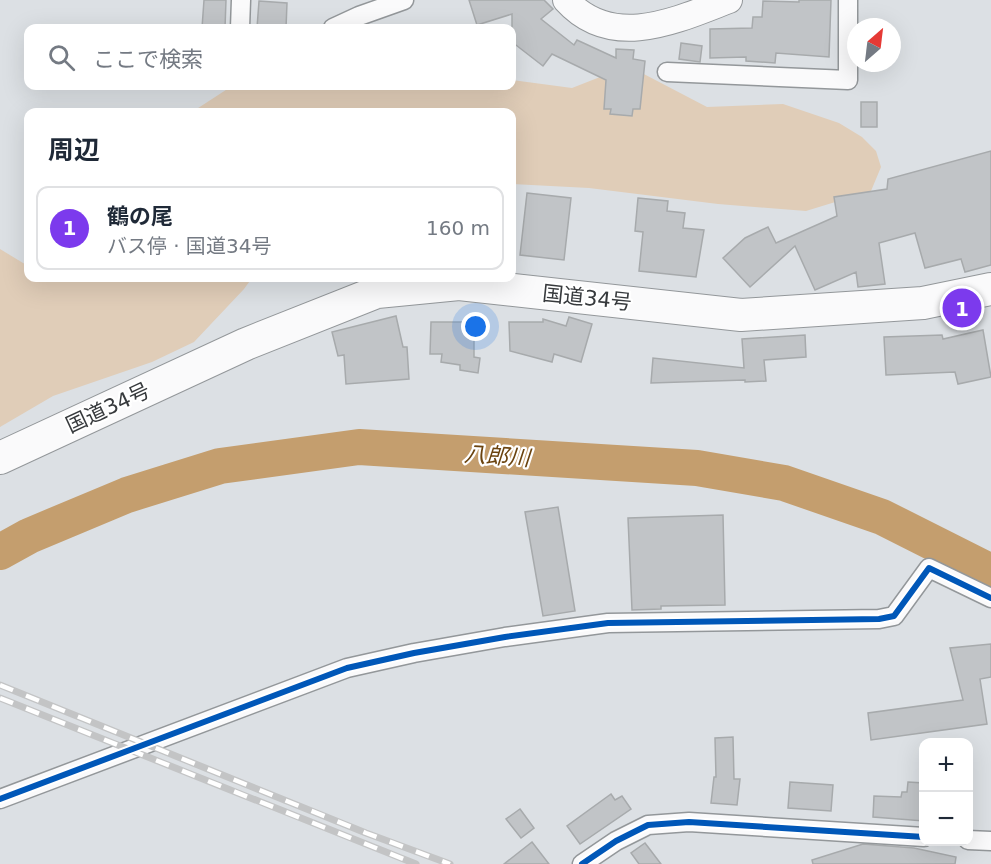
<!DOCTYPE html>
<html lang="ja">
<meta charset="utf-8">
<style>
:root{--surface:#fff;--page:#f2f2f3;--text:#1f2937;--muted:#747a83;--line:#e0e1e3;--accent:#7c3aed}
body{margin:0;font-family:"DejaVu Sans","Noto Sans JP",sans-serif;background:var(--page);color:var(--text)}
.controls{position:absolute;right:18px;bottom:18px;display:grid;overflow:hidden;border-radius:12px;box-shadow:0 6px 24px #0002}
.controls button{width:54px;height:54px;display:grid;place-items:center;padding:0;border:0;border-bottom:2px solid var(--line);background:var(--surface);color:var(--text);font:30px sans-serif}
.compass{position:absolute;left:847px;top:18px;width:54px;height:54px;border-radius:50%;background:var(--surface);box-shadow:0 6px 24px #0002;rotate:28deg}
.you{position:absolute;left:476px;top:327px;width:21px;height:21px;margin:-15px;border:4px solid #fff;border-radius:50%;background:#1a73e8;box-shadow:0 0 0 9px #1a73e833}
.badge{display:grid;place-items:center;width:39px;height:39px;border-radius:50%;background:var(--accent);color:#fff;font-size:20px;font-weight:700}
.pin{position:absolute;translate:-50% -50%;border:3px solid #fff;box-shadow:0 2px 6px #0006}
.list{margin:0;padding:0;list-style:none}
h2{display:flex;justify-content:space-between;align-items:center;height:78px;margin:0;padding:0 24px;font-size:26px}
h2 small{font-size:20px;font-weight:400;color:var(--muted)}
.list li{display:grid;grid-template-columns:39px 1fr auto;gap:18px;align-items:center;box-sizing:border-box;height:84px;margin:0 12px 12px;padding:0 12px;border:2px solid var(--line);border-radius:12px}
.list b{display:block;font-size:22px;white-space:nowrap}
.list p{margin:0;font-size:20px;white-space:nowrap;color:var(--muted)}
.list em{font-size:20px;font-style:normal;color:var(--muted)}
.icon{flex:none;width:33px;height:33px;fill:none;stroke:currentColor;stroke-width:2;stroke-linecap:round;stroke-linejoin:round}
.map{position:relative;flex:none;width:991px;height:864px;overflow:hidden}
.search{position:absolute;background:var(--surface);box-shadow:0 6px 24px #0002;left:24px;top:24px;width:492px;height:66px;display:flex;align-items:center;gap:15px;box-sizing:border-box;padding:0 21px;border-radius:12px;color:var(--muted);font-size:22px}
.panel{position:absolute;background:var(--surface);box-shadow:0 6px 24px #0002;left:24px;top:108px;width:492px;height:174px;border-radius:12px}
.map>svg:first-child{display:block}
.green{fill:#e0cdb8}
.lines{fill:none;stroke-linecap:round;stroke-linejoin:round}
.river{stroke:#c49e6e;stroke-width:36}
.building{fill:#c1c4c7;stroke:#a7aaac;stroke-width:1.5}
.street-casing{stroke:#93979a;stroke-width:21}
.secondary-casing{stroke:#93979a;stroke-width:28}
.highway-casing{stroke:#93979a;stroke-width:34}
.street{stroke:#fafafb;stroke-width:18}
.secondary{stroke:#fafafb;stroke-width:26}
.highway{stroke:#fafafb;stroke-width:32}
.rail-casing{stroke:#c3c4c5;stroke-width:7}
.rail{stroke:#fff;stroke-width:4.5;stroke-dasharray:14;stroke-linecap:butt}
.cycleway-casing{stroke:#fff;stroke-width:10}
.cycleway{stroke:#0057b8;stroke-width:6}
.labels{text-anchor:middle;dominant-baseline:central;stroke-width:4.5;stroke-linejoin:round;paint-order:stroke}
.street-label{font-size:21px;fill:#373a3d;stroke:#fff}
.water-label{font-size:22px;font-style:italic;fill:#6b430e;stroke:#fff}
</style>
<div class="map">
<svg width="991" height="864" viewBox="0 0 991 864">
<rect width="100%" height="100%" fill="#dce0e4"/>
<g class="green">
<path d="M640,72L707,107L783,104L839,123L862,137L876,151L881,167L871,191L806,211L718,204L589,188L512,184V112H192L232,86L292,87L296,86H512V80L572,88L600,77Z"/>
<path d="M0,249L28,266V278H252L244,289L194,342L152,362L53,396L0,427Z"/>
</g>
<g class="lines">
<path class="river" d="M0,552L29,536L127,495L220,466L359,447L697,468L784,483L882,517L991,572"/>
</g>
<g class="building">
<path d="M204,0H226L225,28H202Z"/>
<path d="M469,0H544L553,9L541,19L574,45L577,40L616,58V49L634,50L633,59L645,61L640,109H633L632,116L610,114L611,109H604L606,80L552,54L543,66L512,42V14L477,25Z"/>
<path d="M799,0H831L829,57L776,53L775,63L746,61V57L710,58V29L752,28L753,17H762L763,1L799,2Z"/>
<path d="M259,1L287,3L286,28H257Z"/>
<path d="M681,43L702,46L700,62L679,59Z"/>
<rect x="861" y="102" width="16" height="25"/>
<path d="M991,151V265L965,272L961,259L925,268L915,233L879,243L885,284L858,287L856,272L815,290L795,246L750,287L723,258L745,238L768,227L776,243L837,216L834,197L887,189L888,179Z"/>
<path d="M527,193L571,198L564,260L520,255Z"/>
<path d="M638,198L668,201L667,211L685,213L683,228L704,230L696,277L639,271L643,232L635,231Z"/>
<path d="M396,316L403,347H407L409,379L346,384L344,355L338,356L332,332Z"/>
<path d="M569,317L592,324L581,362L554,354L552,362L510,351L509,322H543V319L566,326Z"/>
<path d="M431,322H474V357L480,358L478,373L460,370V365L441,362L442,354H430Z"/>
<path d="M983,330L991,377L958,384L955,372L886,375L884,337L942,335L943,339Z"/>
<path d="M805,335L806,357L764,360L766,381L745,382V380L651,383L653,358L744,368L742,339Z"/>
<path d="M558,507L575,611L543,616L525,512Z"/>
<path d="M723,515L725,605L661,606V609L632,610L628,518Z"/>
<path d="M991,644V677L980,679L987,724L871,740L868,713L963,700L950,648Z"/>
<path d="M733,737L734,779H740L737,805L711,803L714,777H716L715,738Z"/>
<path d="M790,782L833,785L831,811L788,808Z"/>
<path d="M908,782L924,783V821L873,817L874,796L901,797L902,792H907Z"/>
<path d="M611,794L615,800L622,796L631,809L580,844L567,826Z"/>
<path d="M520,809L534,828L521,838L506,819Z"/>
<path d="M532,842L549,864H504Z"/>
<path d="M645,843L661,864H639L631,853Z"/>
<path d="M863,844L914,848L956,857L955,864H813L812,860Z"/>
</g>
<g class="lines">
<g class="street-casing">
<g id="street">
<path d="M240,28L241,0"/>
<path d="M333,28L359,16L404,0"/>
<path d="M667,72L848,80V0"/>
<path d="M0,799L347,668L414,653L505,637L608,623L879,619L894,616L929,568L991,598"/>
<path d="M968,840L991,841"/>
<path d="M582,864L616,841L648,825L689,822L924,837"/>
</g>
</g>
<g class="secondary-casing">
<path id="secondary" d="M566,0C612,51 677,20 729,0"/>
</g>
<g class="highway-casing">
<path id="highway" d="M0,458L246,344L377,292L459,284L741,315L923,303L991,289"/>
</g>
<use href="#street" class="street"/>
<use href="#secondary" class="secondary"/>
<use href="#highway" class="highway"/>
<g class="rail-casing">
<g id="rail">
<path d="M0,685L366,833L450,864"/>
<path d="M0,698L416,864"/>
</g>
</g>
<use href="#rail" class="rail"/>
<g class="cycleway-casing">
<g id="cycleway">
<path d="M0,799L347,668L414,653L505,637L608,623L879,619L894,616L929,568L991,598"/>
<path d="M582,864L616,841L648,825L689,822L924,837"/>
</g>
</g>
<use href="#cycleway" class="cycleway"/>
</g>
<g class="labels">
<g class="street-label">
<text transform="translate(587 298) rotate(6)">国道34号</text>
<text transform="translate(108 408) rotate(-25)">国道34号</text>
</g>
<g class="water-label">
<text transform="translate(497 456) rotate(4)">八郎川</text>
</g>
</g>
</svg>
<div class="controls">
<button>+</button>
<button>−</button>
</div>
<svg class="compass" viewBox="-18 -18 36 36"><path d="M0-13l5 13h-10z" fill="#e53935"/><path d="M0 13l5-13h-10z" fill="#747a83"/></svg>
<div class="you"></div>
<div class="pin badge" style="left:962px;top:308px">1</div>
<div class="search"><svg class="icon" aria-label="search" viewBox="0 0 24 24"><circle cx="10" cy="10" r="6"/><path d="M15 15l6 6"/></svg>ここで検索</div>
<section class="panel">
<h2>周辺<small></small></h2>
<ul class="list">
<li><span class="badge">1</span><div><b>鶴の尾</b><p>バス停 · 国道34号</p></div><em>160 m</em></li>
</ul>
</section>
</div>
